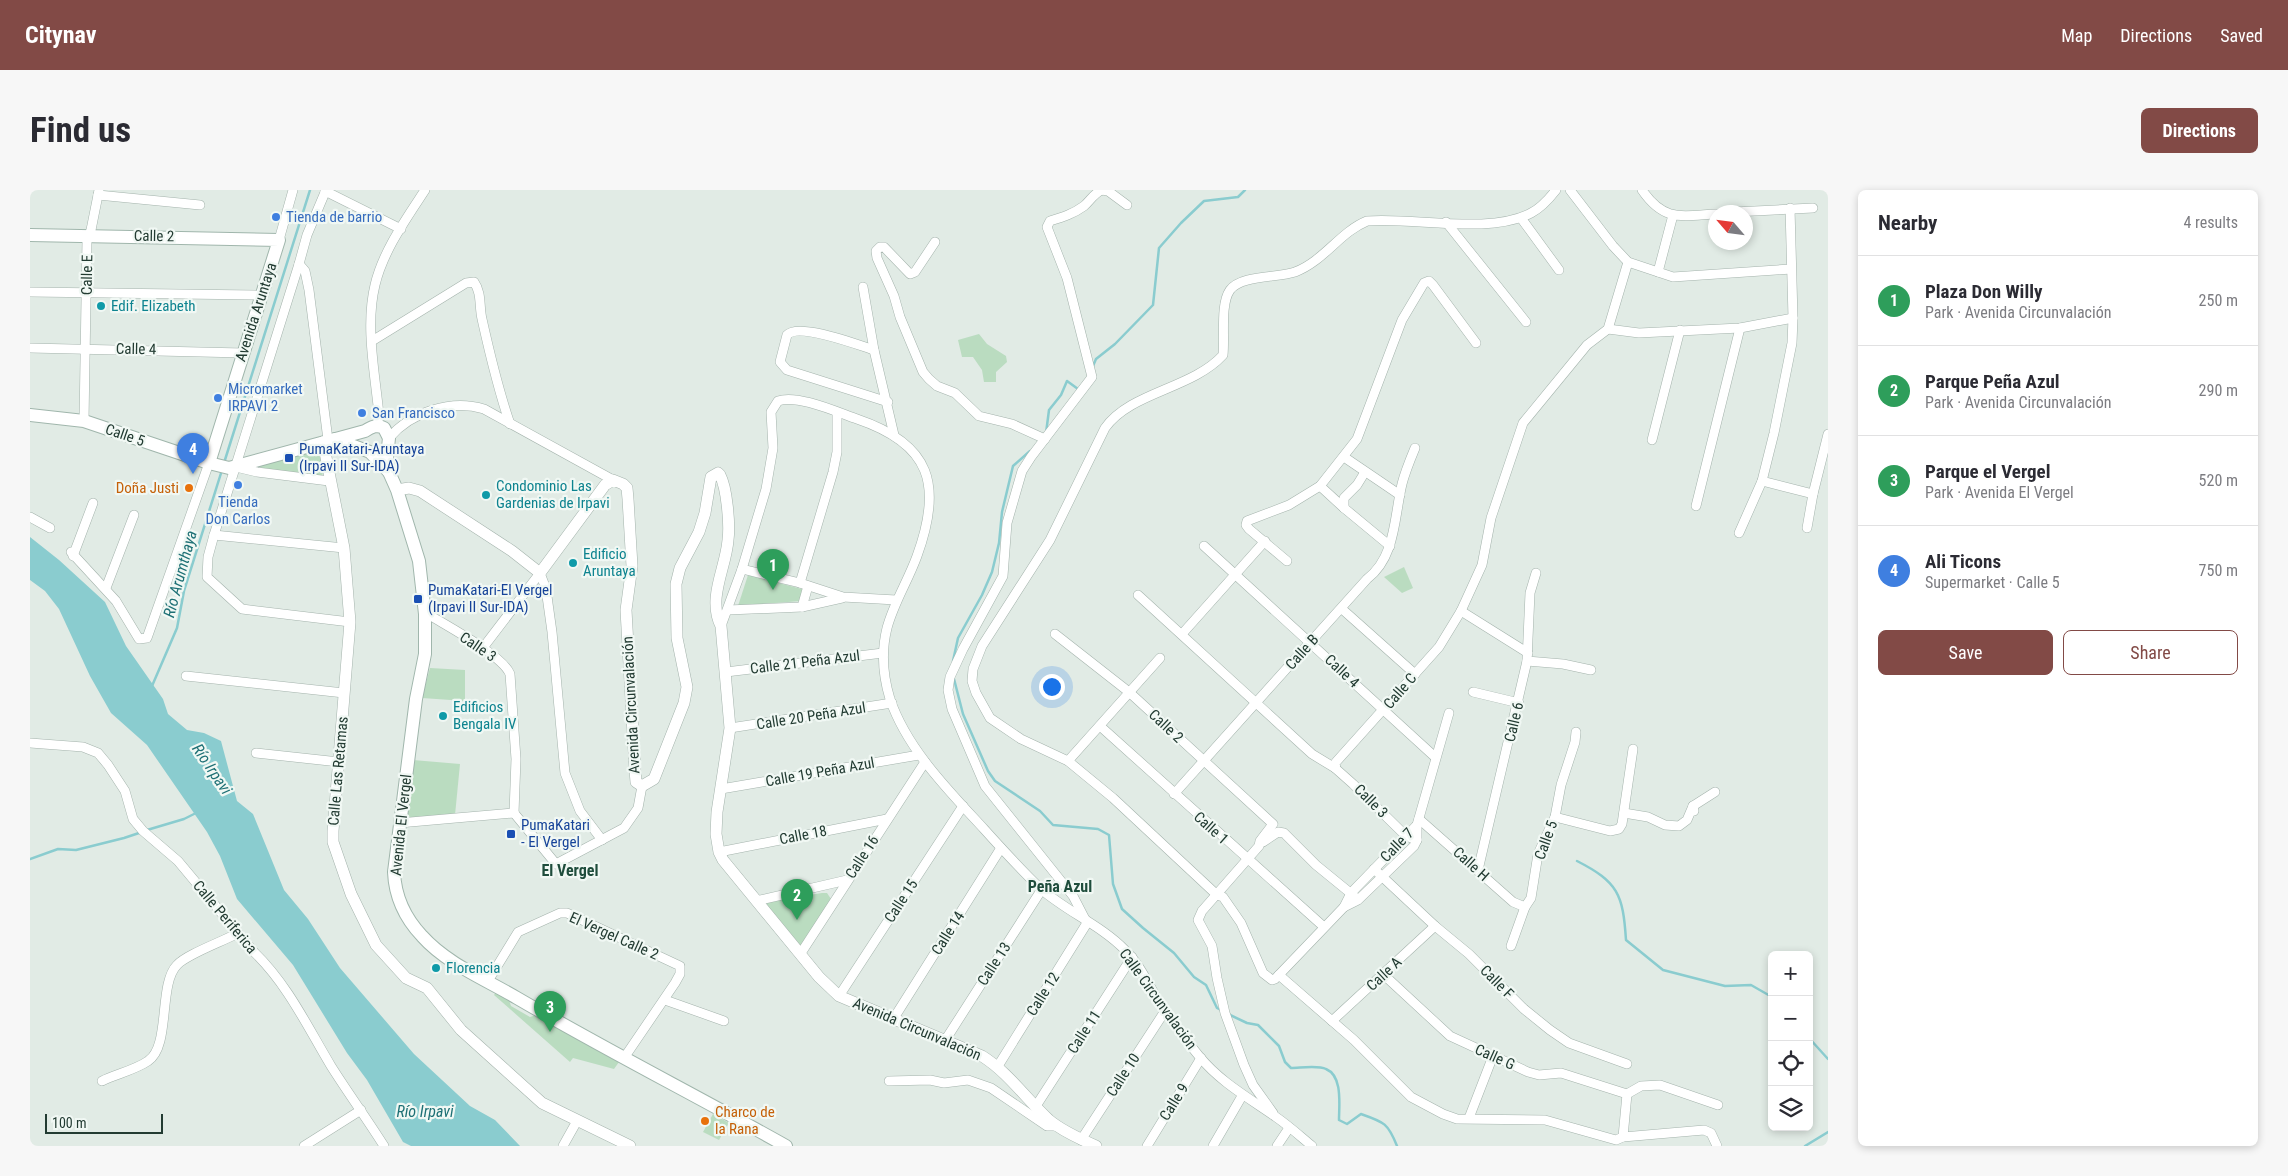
<!DOCTYPE html>
<meta charset="utf-8">
<style>
:root{--surface:#fff;--page:#f7f7f7;--text:#2b2b33;--muted:#7c7c81;--line:#e1e1e2;--accent:#824a46}
body{margin:0;font-family:"Roboto Condensed",sans-serif;background:var(--page);color:var(--text)}
.controls{position:absolute;right:15px;bottom:15px;display:grid;overflow:hidden;border-radius:8px;box-shadow:0 2px 8px #0003}
.controls button{width:45px;height:45px;display:grid;place-items:center;padding:0;border:0;border-bottom:1px solid var(--line);background:var(--surface);color:var(--text);font:25px sans-serif}
.compass{position:absolute;left:1678px;top:15px;width:45px;height:45px;border-radius:50%;background:var(--surface);box-shadow:0 2px 8px #0003;rotate:298deg}
.scale{position:absolute;left:15px;bottom:12px;width:118px;box-sizing:border-box;padding-left:5px;border:2px solid #223b32;border-top:0;font-size:14px;line-height:18px;white-space:nowrap;color:#223b32;-webkit-text-stroke:4px #f1f8f4;paint-order:stroke}
.you{position:absolute;left:1021px;top:496px;width:18px;height:18px;margin:-12px;border:4px solid #fff;border-radius:50%;background:#1a73e8;box-shadow:0 0 0 8px #1a73e833}
.badge{display:grid;place-items:center;width:32px;height:32px;border-radius:50%;background:var(--accent);color:#fff;font-size:16px;font-weight:700}
.pin{position:absolute;translate:-50% -41px;filter:drop-shadow(0 1px 2px #0008)}
.pin::after{content:'';position:absolute;top:26px;width:18px;height:15px;background:inherit;clip-path:polygon(0 0,100% 0,50% 100%)}
.list{margin:0;padding:0;list-style:none}
h2{display:flex;justify-content:space-between;align-items:center;height:65px;margin:0;padding:0 20px;font-size:21px}
h2 small{font-size:16px;font-weight:400;color:var(--muted)}
.list li{display:grid;grid-template-columns:32px 1fr auto;gap:15px;align-items:center;box-sizing:border-box;height:90px;padding:0 20px;border-top:1px solid var(--line)}
.list b{display:block;font-size:19px;white-space:nowrap}
.list p{margin:0;font-size:16px;white-space:nowrap;color:var(--muted)}
.list em{font-size:16px;font-style:normal;color:var(--muted)}
.actions{display:flex;gap:10px;padding:15px 20px}
.actions a{flex:1;padding:11px 0;border:1px solid var(--accent);border-radius:8px;text-align:center;font-size:18px;color:var(--accent)}
.actions .main{background:var(--accent);color:#fff}
.icon{flex:none;width:28px;height:28px;fill:none;stroke:currentColor;stroke-width:2;stroke-linecap:round;stroke-linejoin:round}
.map{position:relative;flex:none;width:1798px;height:956px;overflow:hidden;border-radius:8px}
header{display:flex;align-items:center;gap:30px;box-sizing:border-box;height:70px;padding:0 25px;background:var(--accent);color:#fff}
header strong{font-size:24px}
nav{display:flex;gap:28px;margin-inline-start:auto;font-size:18px}
.intro{display:flex;align-items:center;justify-content:space-between;box-sizing:border-box;height:120px;padding:0 30px}
h1{margin:0;font-size:35px}
.button{padding:12px 22px;border-radius:8px;background:var(--accent);color:#fff;font-size:18px;font-weight:700}
main{display:flex;gap:30px;padding:0 30px}
aside{flex:1;background:var(--surface);border-radius:8px;box-shadow:0 2px 8px #0003}
.map>svg:first-child{display:block}
.green{fill:#badcc0}
.water{fill:#8acccf}
.lines{fill:none;stroke-linecap:round;stroke-linejoin:round}
.stream{stroke:#8acccf;stroke-width:2.5}
.minor-casing{stroke:#a4b3ac;stroke-width:10}
.tertiary-casing{stroke:#a4b3ac;stroke-width:12}
.secondary-casing{stroke:#a0b6ac;stroke-width:14}
.minor{stroke:#fff;stroke-width:9}
.tertiary{stroke:#fff;stroke-width:11}
.secondary{stroke:#fff;stroke-width:12}
.shop-dot{fill:#3f7fe0;stroke:#f1f8f4;stroke-width:2}
.culture-dot{fill:#0f9aa8;stroke:#f1f8f4;stroke-width:2}
.transit-dot{fill:#1a4fb4;stroke:#f1f8f4;stroke-width:2}
.food-dot{fill:#e8710a;stroke:#f1f8f4;stroke-width:2}
.labels{text-anchor:middle;dominant-baseline:central;stroke-width:4.5;stroke-linejoin:round;paint-order:stroke}
.shop-label{font-size:15px;fill:#366cbe;stroke:#f1f8f4;text-anchor:start}
.street-label{font-size:15px;fill:#223b32;stroke:#f1f8f4}
.culture-label{font-size:15px;fill:#0d838f;stroke:#f1f8f4;text-anchor:start}
.transit-label{font-size:15px;fill:#164399;stroke:#f1f8f4;text-anchor:start}
.food-label{font-size:15px;fill:#c56008;stroke:#f1f8f4;text-anchor:end}
.water-label{font-size:16px;font-style:italic;fill:#1e7075;stroke:#f1f8f4}
.neighbourhood-label{font-size:16px;font-weight:bold;fill:#1f4d3c;stroke:#f1f8f4}
</style>
<header>
<strong>Citynav</strong>
<nav><a>Map</a><a>Directions</a><a>Saved</a></nav>
</header>
<div class="intro"><h1>Find us</h1><a class="button">Directions</a></div>
<main>
<div class="map">
<svg width="1798" height="956" viewBox="0 0 1798 956">
<rect width="100%" height="100%" fill="#e1ebe5"/>
<g class="green">
<path d="M949,144L957,154L976,166L977,172L966,182V192H954L952,180L943,167H932L928,150Z"/>
<path d="M286,259L290,260L294,283L290,287L227,277Z"/>
<path d="M1374,377L1383,398L1372,403L1354,387Z"/>
<path d="M718,385L772,399L771,411L708,416Z"/>
<path d="M400,478L435,480V511L392,508Z"/>
<path d="M383,570L430,574L425,625L376,628Z"/>
<path d="M792,703H797L801,709L772,755H770L734,712Z"/>
<path d="M466,802L479,810L481,816L500,827L506,825L589,872L584,879L543,868L540,872L464,805Z"/>
<path d="M683,924L699,933L689,950L673,942Z"/>
</g>
<path class="water" d="M0,347L29,370L75,412L96,456L133,509L138,524L157,540L174,543L191,551L207,611L223,624L254,700L278,729L310,778L384,864L440,916L465,930L490,956H381L373,952L337,890L317,863L263,775L207,709L190,666L177,642L117,555L81,523L60,486L29,419L15,401L0,390Z"/>
<g class="lines">
<g class="stream">
<path d="M1063,176L1066,169L1085,154L1123,115L1129,58L1151,33L1174,11L1208,7L1215,0"/>
<path d="M1016,243L1019,220L1031,205L1037,191L1048,199"/>
<path d="M194,273L280,0"/>
<path d="M923,471L928,448L952,405L962,382L969,353L972,322L983,276L1000,261"/>
<path d="M924,489L933,524L958,581L965,591L1010,621L1023,635L1068,639L1079,645L1083,694L1092,719L1113,738L1144,763L1164,787L1176,795L1187,818L1191,820"/>
<path d="M122,496L147,438L154,401L192,280"/>
<path d="M117,640L154,629L166,623"/>
<path d="M0,669L28,659L46,660L94,648L112,642"/>
<path d="M1547,671C1588,692 1593,704 1596,750L1633,780L1695,796L1721,795L1742,807"/>
<path d="M1198,824L1217,833L1228,835L1249,856L1255,872L1261,878C1270,878 1288,875 1296,879C1313,886 1309,915 1309,930L1317,934L1331,924C1354,932 1358,933 1367,956"/>
<path d="M1779,848L1798,869"/>
<path d="M1775,956L1798,942"/>
</g>
<g class="minor-casing">
<g id="minor">
<path d="M296,0L277,45L269,74L275,81L279,100L298,250"/>
<path d="M1072,0L1078,1L1097,15"/>
<path d="M1540,0L1583,56L1598,72L1643,87L1761,79"/>
<path d="M1612,0C1634,32 1651,26 1686,24"/>
<path d="M295,1L371,39"/>
<path d="M68,5L170,15"/>
<path d="M1704,22L1783,18"/>
<path d="M1491,28L1529,80"/>
<path d="M1416,32L1496,132"/>
<path d="M249,50L263,0"/>
<path d="M905,52L885,82L880,84L854,57H850L846,61L847,68L864,106L870,127L893,182L899,189L907,196L925,203L949,226L982,234L1015,249"/>
<path d="M269,74L184,345L178,367L177,387L212,419L320,432"/>
<path d="M1628,82L1643,25"/>
<path d="M833,97L844,160L864,245"/>
<path d="M0,102L225,105L231,107"/>
<path d="M1578,139L1609,143L1710,138L1763,128"/>
<path d="M342,151L436,93L444,92C452,103 449,117 452,129C460,165 468,199 480,234"/>
<path d="M0,158L213,163"/>
<path d="M844,160C828,155 768,132 757,145L750,172L757,180L858,212"/>
<path d="M54,231L57,50L61,40L69,0"/>
<path d="M347,236L349,225C345,183 335,136 345,95C353,61 376,29 395,0"/>
<path d="M359,248C381,222 421,209 454,219L583,290"/>
<path d="M1622,250L1650,140"/>
<path d="M1314,267L1370,305"/>
<path d="M206,277L227,282L299,291"/>
<path d="M1732,291L1783,304"/>
<path d="M1290,296L1314,318L1360,356"/>
<path d="M1666,316L1710,138"/>
<path d="M1314,318V308L1327,295L1335,282"/>
<path d="M0,327L20,338"/>
<path d="M1777,338L1783,304L1798,244"/>
<path d="M1709,343L1732,291L1744,243L1762,153L1763,128L1760,18"/>
<path d="M184,345L314,358"/>
<path d="M1174,356L1405,567"/>
<path d="M41,362L86,411L109,449L117,448L179,273"/>
<path d="M43,366L63,313"/>
<path d="M1257,371L1219,339L1216,335L1217,331L1259,315L1290,296L1327,249L1372,130L1394,93L1399,91L1403,95L1446,153"/>
<path d="M712,379L770,393L813,407L866,410"/>
<path d="M510,383L516,399L522,442L535,583L550,621L572,650"/>
<path d="M770,393L803,282L807,262V223"/>
<path d="M76,398L104,325"/>
<path d="M1108,405L1282,564L1305,578L1323,594L1376,646L1387,650"/>
<path d="M772,417L778,396"/>
<path d="M1312,419L1385,484"/>
<path d="M698,420L772,417L812,408"/>
<path d="M1431,421L1498,463"/>
<path d="M395,424L401,426C419,437 473,466 480,484L486,569L484,623"/>
<path d="M691,436L712,379L736,299L743,258L741,222L748,211C767,204 807,222 827,229C901,254 913,295 887,366C878,391 864,412 857,438C851,462 853,486 860,509C877,559 919,601 954,639C972,659 991,680 1011,699C1036,721 1072,736 1095,760C1109,773 1119,795 1129,812C1141,831 1155,849 1169,866C1190,892 1219,908 1246,927C1259,936 1270,946 1282,956"/>
<path d="M1025,444L1099,502L1243,634L1230,651L1229,656L1172,721L1168,730L1182,756L1187,788L1195,823L1214,875L1223,895L1243,923"/>
<path d="M1152,444L1235,351"/>
<path d="M452,459L510,383"/>
<path d="M1497,471L1533,474L1561,480"/>
<path d="M696,482L853,463"/>
<path d="M156,486L314,503"/>
<path d="M1443,502L1489,513"/>
<path d="M1070,536L1294,737"/>
<path d="M700,538L862,513"/>
<path d="M0,553L53,557L68,563L78,575L95,601L103,629L113,641L148,671L224,762C258,795 277,836 301,876C318,903 337,929 354,956"/>
<path d="M226,563L309,572"/>
<path d="M1038,571L1130,468"/>
<path d="M1305,578L1306,572L1409,457L1431,421L1452,375L1461,328L1493,233L1557,155L1578,139L1598,72"/>
<path d="M691,599L889,565"/>
<path d="M1144,604L1337,389C1366,367 1364,327 1372,294C1375,282 1380,270 1385,258"/>
<path d="M1664,621L1663,616L1685,602"/>
<path d="M484,623L526,674L594,638L608,618L612,596"/>
<path d="M1594,623L1618,627L1635,635L1649,636L1657,630L1663,616"/>
<path d="M1525,627L1580,641L1589,639L1592,634L1603,559"/>
<path d="M1389,629L1483,712L1495,717"/>
<path d="M369,633L484,623"/>
<path d="M1387,635L1321,703L1314,717L1245,789L1242,790L1233,783L1211,733L1193,707L1187,705L1083,608L1038,571L991,549L960,528L946,503L942,491L943,479L952,456L1020,350L1075,238C1100,202 1162,199 1193,165C1195,147 1190,114 1200,100C1211,85 1247,88 1265,82C1294,71 1310,42 1337,31C1385,27 1459,45 1501,23C1511,18 1519,9 1526,0"/>
<path d="M1233,652L1248,642L1254,643L1286,675L1324,706"/>
<path d="M689,662L857,629"/>
<path d="M1344,679L1405,736L1439,764L1494,819L1520,840L1539,853L1597,874"/>
<path d="M1448,680L1497,471L1500,403L1506,383"/>
<path d="M726,711L817,690"/>
<path d="M1314,717L1328,710L1384,656L1387,650V635L1419,523"/>
<path d="M1481,756L1495,717L1501,708L1508,664L1525,627L1531,595L1545,552L1546,542"/>
<path d="M771,763L895,572"/>
<path d="M1249,785L1324,850L1381,907L1413,924L1427,929L1515,930L1586,950L1593,947L1674,940L1681,943L1687,956"/>
<path d="M1354,785L1420,846L1498,882L1509,885L1531,883L1597,904"/>
<path d="M458,791L488,742L530,723H537L650,776V784L645,793L594,868"/>
<path d="M809,806L933,616"/>
<path d="M635,810L694,831"/>
<path d="M864,828L971,658"/>
<path d="M1302,831L1405,736"/>
<path d="M916,849L1012,699"/>
<path d="M968,876L1057,733L1043,706L955,596L922,519L918,500L920,487L933,459L973,386L977,333L992,281L1001,267L1062,187L1037,88L1017,37L1020,31C1033,27 1043,24 1054,16C1060,11 1064,3 1072,0"/>
<path d="M72,891C86,884 105,880 118,871C141,856 128,794 147,775C157,764 194,751 208,743"/>
<path d="M859,891L900,890L914,893L938,890L961,898L1017,936H1028"/>
<path d="M1597,904L1611,896L1630,895L1688,915"/>
<path d="M1006,916L1102,767"/>
<path d="M1439,928L1463,866"/>
<path d="M1593,947L1597,904"/>
<path d="M1051,950L1135,821"/>
<path d="M274,956L331,920"/>
<path d="M533,956L547,931"/>
<path d="M1117,956L1171,868"/>
<path d="M1183,956L1212,906"/>
<path d="M1247,956L1259,938"/>
</g>
</g>
<g class="tertiary-casing">
<g id="tertiary">
<path d="M293,252L314,358L320,432L303,641V652L321,704L346,755L376,788L397,798L431,840L512,913L600,956"/>
<path d="M367,300L379,298L390,301L482,361L510,383L575,295L583,290L593,294L597,298L598,309L602,376L596,420L605,580L606,592L612,596L624,589L654,513L657,497L647,448L646,394L650,378L669,342L675,323L681,287L688,283L690,285C697,298 700,335 698,350C696,378 677,408 691,436L700,538L687,622L686,644L689,662L693,670L789,787L809,806L952,866C979,883 996,909 1019,930C1032,941 1050,949 1066,956"/>
</g>
</g>
<g class="secondary-casing">
<g id="secondary">
<path d="M0,45L249,50L179,273"/>
<path d="M0,225L54,231L179,273L199,278L335,241C341,237 347,234 354,238L359,248L357,267L359,282L367,300L389,371L395,424V464L386,509L364,682C365,706 375,728 392,746C417,774 455,789 487,808C576,860 667,906 756,956"/>
<path d="M305,249L340,262L359,282"/>
</g>
</g>
<use href="#minor" class="minor"/>
<use href="#tertiary" class="tertiary"/>
<use href="#secondary" class="secondary"/>
</g>
<g class="shop-dot">
<circle cx="246" cy="27" r="5"/>
<circle cx="188" cy="208" r="5"/>
<circle cx="332" cy="223" r="5"/>
<circle cx="208" cy="295" r="5"/>
</g>
<g class="culture-dot">
<circle cx="71" cy="116" r="5"/>
<circle cx="456" cy="305" r="5"/>
<circle cx="543" cy="373" r="5"/>
<circle cx="413" cy="526" r="5"/>
<circle cx="406" cy="778" r="5"/>
</g>
<g class="transit-dot">
<rect x="254" y="263" width="10" height="10" rx="2.5"/>
<rect x="383" y="404" width="10" height="10" rx="2.5"/>
<rect x="476" y="639" width="10" height="10" rx="2.5"/>
</g>
<g class="food-dot">
<circle cx="159" cy="298" r="5"/>
<circle cx="675" cy="931" r="5"/>
</g>
<g class="labels">
<g class="shop-label">
<text x="256" y="27">Tienda de barrio</text>
<text x="198" y="199">Micromarket<tspan x="198" dy="17">IRPAVI 2</tspan></text>
<text x="342" y="223">San Francisco</text>
<text x="208" y="312" text-anchor="middle">Tienda<tspan x="208" dy="17">Don Carlos</tspan></text>
</g>
<g class="street-label">
<text transform="translate(124 46) rotate(1)">Calle 2</text>
<text transform="translate(57 85) rotate(-89)">Calle E</text>
<text transform="translate(226 122) rotate(-72)">Avenida Aruntaya</text>
<text transform="translate(106 159) rotate(1)">Calle 4</text>
<text transform="translate(95 245) rotate(19)">Calle 5</text>
<text transform="translate(448 457) rotate(34)">Calle 3</text>
<text transform="translate(1272 462) rotate(-48)">Calle B</text>
<text transform="translate(775 472) rotate(-7)">Calle 21 Peña Azul</text>
<text transform="translate(1312 481) rotate(43)">Calle 4</text>
<text transform="translate(1370 501) rotate(-49)">Calle C</text>
<text transform="translate(601 515) rotate(-93)">Avenida Circunvalación</text>
<text transform="translate(781 526) rotate(-9)">Calle 20 Peña Azul</text>
<text transform="translate(1484 532) rotate(-77)">Calle 6</text>
<text transform="translate(1136 536) rotate(43)">Calle 2</text>
<text transform="translate(308 581) rotate(-85)">Calle Las Retamas</text>
<text transform="translate(790 582) rotate(-10)">Calle 19 Peña Azul</text>
<text transform="translate(1341 611) rotate(45)">Calle 3</text>
<text transform="translate(371 635) rotate(-84)">Avenida El Vergel</text>
<text transform="translate(1181 638) rotate(42)">Calle 1</text>
<text transform="translate(773 645) rotate(-11)">Calle 18</text>
<text transform="translate(1516 650) rotate(-70)">Calle 5</text>
<text transform="translate(1367 655) rotate(-46)">Calle 7</text>
<text transform="translate(832 667) rotate(-57)">Calle 16</text>
<text transform="translate(1441 674) rotate(42)">Calle H</text>
<text transform="translate(871 711) rotate(-57)">Calle 15</text>
<text transform="translate(195 727) rotate(50)">Calle Periferica</text>
<text transform="translate(918 743) rotate(-58)">Calle 14</text>
<text transform="translate(584 746) rotate(24)">El Vergel Calle 2</text>
<text transform="translate(964 774) rotate(-57)">Calle 13</text>
<text transform="translate(1354 784) rotate(-43)">Calle A</text>
<text transform="translate(1467 792) rotate(45)">Calle F</text>
<text transform="translate(1013 804) rotate(-58)">Calle 12</text>
<text transform="translate(1128 809) rotate(54)">Calle Circunvalación</text>
<text transform="translate(887 839) rotate(23)">Avenida Circunvalación</text>
<text transform="translate(1054 842) rotate(-57)">Calle 11</text>
<text transform="translate(1465 867) rotate(24)">Calle G</text>
<text transform="translate(1093 885) rotate(-57)">Calle 10</text>
<text transform="translate(1144 912) rotate(-58)">Calle 9</text>
</g>
<g class="culture-label">
<text x="81" y="116">Edif. Elizabeth</text>
<text x="466" y="296">Condominio Las<tspan x="466" dy="17">Gardenias de Irpavi</tspan></text>
<text x="553" y="364">Edificio<tspan x="553" dy="17">Aruntaya</tspan></text>
<text x="423" y="517">Edificios<tspan x="423" dy="17">Bengala IV</tspan></text>
<text x="416" y="778">Florencia</text>
</g>
<g class="transit-label">
<text x="269" y="259">PumaKatari-Aruntaya<tspan x="269" dy="17">(Irpavi II Sur-IDA)</tspan></text>
<text x="398" y="400">PumaKatari-El Vergel<tspan x="398" dy="17">(Irpavi II Sur-IDA)</tspan></text>
<text x="491" y="635">PumaKatari<tspan x="491" dy="17">- El Vergel</tspan></text>
</g>
<g class="food-label">
<text x="149" y="298">Doña Justi</text>
<text x="685" y="922" text-anchor="start">Charco de<tspan x="685" dy="17">la Rana</tspan></text>
</g>
<g class="water-label">
<text transform="translate(150 384) rotate(-75)">Río Arumthaya</text>
<text transform="translate(182 579) rotate(56)">Río Irpavi</text>
<text x="395" y="921">Río Irpavi</text>
</g>
<g class="neighbourhood-label">
<text x="540" y="680">El Vergel</text>
<text x="1030" y="696">Peña Azul</text>
</g>
</g>
</svg>
<div class="controls">
<button>+</button>
<button>−</button>
<button><svg class="icon" aria-label="locate" viewBox="0 0 24 24"><circle cx="12" cy="12" r="6"/><path d="M12 2v4M12 18v4M2 12h4M18 12h4"/></svg></button>
<button><svg class="icon" aria-label="layers" viewBox="0 0 24 24"><path d="M12 4l9 5-9 5-9-5zM3 14l9 5 9-5"/></svg></button>
</div>
<svg class="compass" viewBox="-18 -18 36 36"><path d="M0-13l5 13h-10z" fill="#e53935"/><path d="M0 13l5-13h-10z" fill="#7c7c81"/></svg>
<div class="scale">100 m</div>
<div class="you"></div>
<div class="pin badge" style="left:743px;top:400px;background:#2e9e5b">1</div>
<div class="pin badge" style="left:767px;top:730px;background:#2e9e5b">2</div>
<div class="pin badge" style="left:520px;top:842px;background:#2e9e5b">3</div>
<div class="pin badge" style="left:163px;top:284px;background:#3f7fe0">4</div>
</div>
<aside>
<h2>Nearby<small>4 results</small></h2>
<ul class="list">
<li><span class="badge" style="background:#2e9e5b">1</span><div><b>Plaza Don Willy</b><p>Park · Avenida Circunvalación</p></div><em>250 m</em></li>
<li><span class="badge" style="background:#2e9e5b">2</span><div><b>Parque Peña Azul</b><p>Park · Avenida Circunvalación</p></div><em>290 m</em></li>
<li><span class="badge" style="background:#2e9e5b">3</span><div><b>Parque el Vergel</b><p>Park · Avenida El Vergel</p></div><em>520 m</em></li>
<li><span class="badge" style="background:#3f7fe0">4</span><div><b>Ali Ticons</b><p>Supermarket · Calle 5</p></div><em>750 m</em></li>
</ul>
<div class="actions"><a class="main">Save</a><a>Share</a></div>
</aside>
</main>
